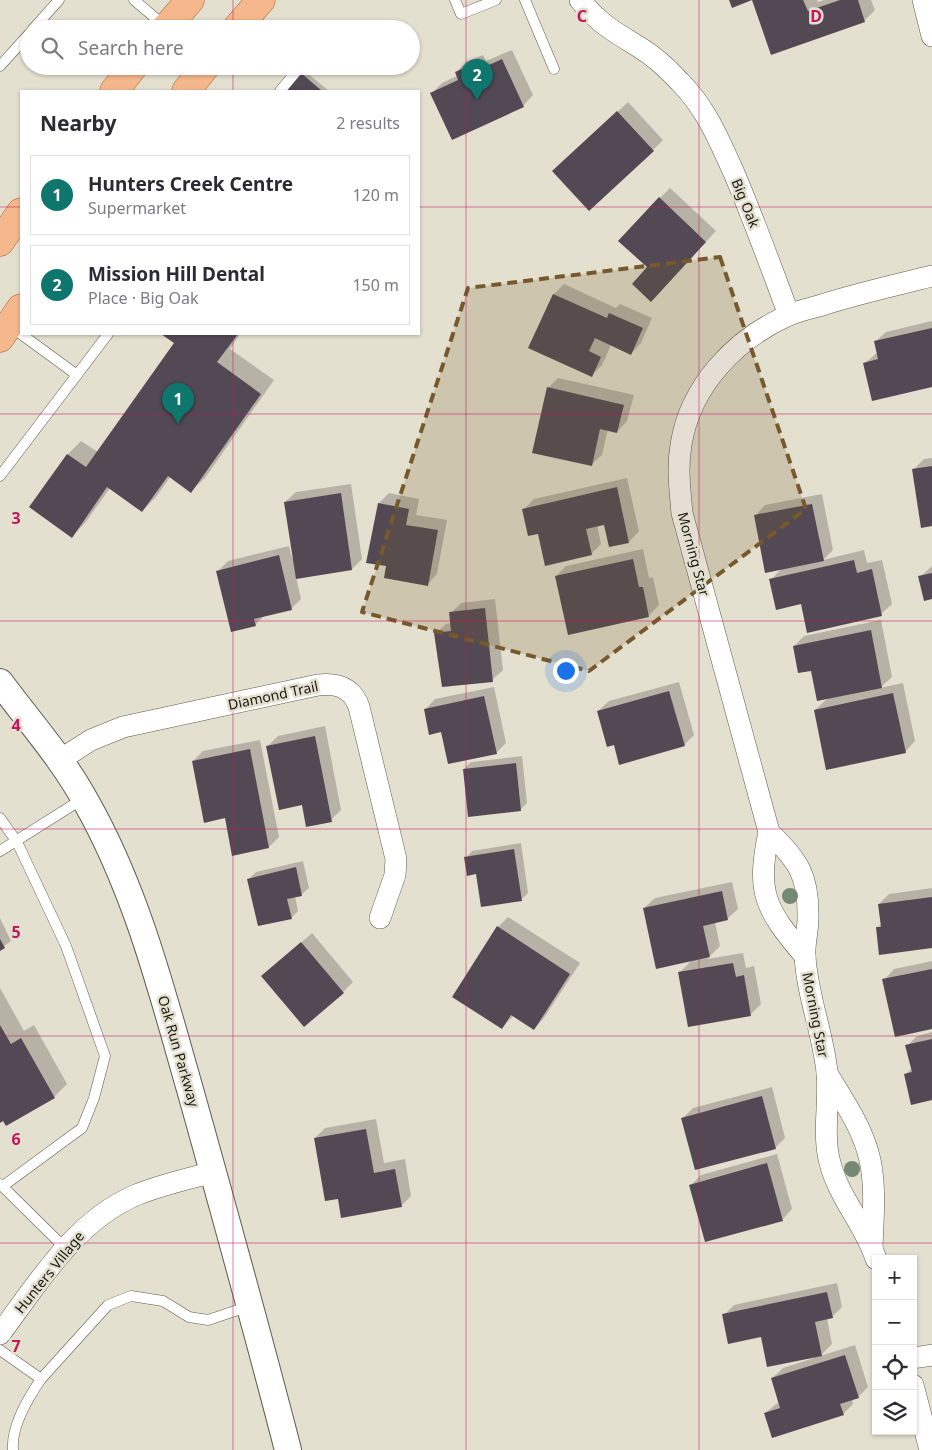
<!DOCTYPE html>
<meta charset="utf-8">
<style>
:root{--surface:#fff;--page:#f2f2f3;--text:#2b2b33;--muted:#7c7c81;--line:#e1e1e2;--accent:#0f766e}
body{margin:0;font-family:"Noto Sans",sans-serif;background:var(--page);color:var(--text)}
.controls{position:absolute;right:15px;bottom:15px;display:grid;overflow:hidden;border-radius:0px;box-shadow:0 1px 4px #0004}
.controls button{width:45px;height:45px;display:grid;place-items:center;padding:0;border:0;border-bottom:1px solid var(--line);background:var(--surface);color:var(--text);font:25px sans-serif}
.you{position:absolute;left:565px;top:670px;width:18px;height:18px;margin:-12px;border:4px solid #fff;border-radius:50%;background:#1a73e8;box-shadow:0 0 0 8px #1a73e833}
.badge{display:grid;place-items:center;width:32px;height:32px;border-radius:50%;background:var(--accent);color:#fff;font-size:16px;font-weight:700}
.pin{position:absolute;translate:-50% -41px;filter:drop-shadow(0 1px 2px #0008)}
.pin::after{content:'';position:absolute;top:26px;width:18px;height:15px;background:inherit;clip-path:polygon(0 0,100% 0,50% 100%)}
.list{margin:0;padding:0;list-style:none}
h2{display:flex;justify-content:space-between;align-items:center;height:65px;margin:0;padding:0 20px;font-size:21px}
h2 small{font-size:16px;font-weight:400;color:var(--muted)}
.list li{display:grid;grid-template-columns:32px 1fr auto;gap:15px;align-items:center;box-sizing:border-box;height:80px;margin:0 10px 10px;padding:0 10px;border:1px solid var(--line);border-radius:0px}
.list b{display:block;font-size:19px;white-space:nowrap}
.list p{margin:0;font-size:16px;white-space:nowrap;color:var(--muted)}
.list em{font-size:16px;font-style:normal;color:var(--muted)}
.icon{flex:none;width:28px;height:28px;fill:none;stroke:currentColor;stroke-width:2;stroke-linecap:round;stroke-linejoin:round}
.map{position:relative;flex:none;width:932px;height:1450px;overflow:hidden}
.search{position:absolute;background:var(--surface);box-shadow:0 1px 4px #0004;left:20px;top:20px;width:400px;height:55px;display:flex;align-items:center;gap:12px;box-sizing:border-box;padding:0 18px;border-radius:28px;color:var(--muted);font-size:19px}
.panel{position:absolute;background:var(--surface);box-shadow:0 1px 4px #0004;left:20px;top:90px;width:400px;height:245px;border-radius:0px}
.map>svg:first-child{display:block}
.shadow{fill:#0003}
.building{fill:#524954}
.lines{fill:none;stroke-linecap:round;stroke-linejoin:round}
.service-casing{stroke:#5e5a4c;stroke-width:11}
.minor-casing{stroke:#5e5a4c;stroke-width:22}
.tertiary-casing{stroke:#5e5a4c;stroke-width:28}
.primary-casing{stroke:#a46130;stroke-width:29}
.service{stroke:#fff;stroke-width:10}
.minor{stroke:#fff;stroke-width:21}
.tertiary{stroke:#fff;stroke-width:26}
.primary{stroke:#f5b88c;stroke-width:28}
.tree{fill:#748873}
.marked{fill:#76592c;fill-opacity:0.2;stroke:#76592c;stroke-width:4;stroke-dasharray:10 6;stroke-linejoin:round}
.grid{fill:none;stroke:#c2185b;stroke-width:1;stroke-opacity:0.55}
.labels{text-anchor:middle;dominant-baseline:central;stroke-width:5;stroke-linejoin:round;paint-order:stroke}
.street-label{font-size:14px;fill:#191812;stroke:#e4e0d0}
.grid-label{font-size:16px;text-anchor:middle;font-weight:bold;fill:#c2185b;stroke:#e4e0d0;stroke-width:5;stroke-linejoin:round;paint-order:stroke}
</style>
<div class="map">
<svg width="932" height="1450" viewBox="0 0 932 1450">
<rect width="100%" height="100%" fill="#e4e0d0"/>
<g class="shadow">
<path d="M754,0H817L818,2L824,0H871L875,10L864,21L772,54Z"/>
<path d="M512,50L533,95L523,106L432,93L442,83L457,76L456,73L466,62L483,55L486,61Z"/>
<path d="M305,71L329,91H287Z"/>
<path d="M628,102L663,140L653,150L564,161Z"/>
<path d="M670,188L716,231L661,290L660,198Z"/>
<path d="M564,284L616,308L620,304L652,318L641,343L631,354L611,345L602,365L592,375L530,347L554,294Z"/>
<path d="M932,321V386L865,363L878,352L875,342L886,332Z"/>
<path d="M163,334H240L230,349L274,380L205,478L191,491L171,476L156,497L142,511L110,488L85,523L72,536L30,507L68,454L81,441L98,452L175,342Z"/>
<path d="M558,378L634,395L627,421L617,432L608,429L602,455L591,465L548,388Z"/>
<path d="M932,458V525L914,469L924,459Z"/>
<path d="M627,478L639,531L629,542L610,546L605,523L597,525L601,544L591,554L538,532L523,510L534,499Z"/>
<path d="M351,484L362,559L352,569L296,577L301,599L291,609L264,616L255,625L218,571L228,561L289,546L292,558H294L285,502L296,492Z"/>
<path d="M389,493L419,499L416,515L447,520L437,574L427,585L388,565L379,503Z"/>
<path d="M822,494L833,550L823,560L864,550L867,563L882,560L892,604L881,614L802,603L771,580L782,568L755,516L765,505Z"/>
<path d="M643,549L649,578L653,577L659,605L648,616L556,576L566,566Z"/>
<path d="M932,566V598L920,577Z"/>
<path d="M495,599L503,670L492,680L438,660L435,634L446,624L452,623L451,613L461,603Z"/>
<path d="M881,620L892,677L880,688L903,683L915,741L905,752L815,710L828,698L812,669L794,646L804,636Z"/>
<path d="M679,682L694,735L684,745L615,744L598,711L609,701Z"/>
<path d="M494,687L506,743L496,753L442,730L425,710L435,699Z"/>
<path d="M325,726L341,810L331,820L302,804L268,746L278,736Z"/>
<path d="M260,740L279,837L269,847L226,817L193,761L203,751Z"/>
<path d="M522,756L527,803L520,810L464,769L471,762Z"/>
<path d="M521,843L528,893L522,899L477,873L466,858L472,851Z"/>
<path d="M303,861L309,888L302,894L295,896L298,911L291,918L249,879L256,872Z"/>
<path d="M732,882L738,909L727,919L715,922L720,946L707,959L743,953L746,968L754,966L761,1004L750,1015L680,972L692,960L644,908L655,898Z"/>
<path d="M932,888V946L877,928L882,923L879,904L889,894Z"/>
<path d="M508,917L580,963L544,1018L534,1029L514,1015L502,1028L498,927Z"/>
<path d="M0,918L11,941L0,949Z"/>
<path d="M312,933L353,982L343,992L263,976Z"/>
<path d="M932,961V1028L884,980L894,969Z"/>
<path d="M0,988L24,1031L34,1025L67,1084L54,1097L0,1121Z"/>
<path d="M932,1032V1099L905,1075L912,1068L907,1046L917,1036Z"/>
<path d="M772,1087L785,1138L775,1148L683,1118L693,1108Z"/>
<path d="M376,1119L384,1163L405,1159L411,1196L401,1206L339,1198L315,1138L325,1128Z"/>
<path d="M777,1154L792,1209L782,1220L691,1185L701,1175Z"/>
<path d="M837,1283L842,1307L832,1317L827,1318L832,1344L820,1356L855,1345L868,1387L858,1397L852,1399L853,1404L843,1414L765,1413L780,1401L772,1378L783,1368L814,1358L813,1356L762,1336L724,1315L734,1305Z"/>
</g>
<g class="building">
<path d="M729,0H803L808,11L840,0H858L865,22L771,55L752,0L732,8Z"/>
<path d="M502,59L524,107L452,140L430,93L458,80L455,72L473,64L476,71Z"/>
<path d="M301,73L322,91H285Z"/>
<path d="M617,111L654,151L589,211L552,171Z"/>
<path d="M659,197L706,242L651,302L632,284L647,267L618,241Z"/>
<path d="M553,294L607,318L609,313L643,328L631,355L595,338L589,351L601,357L592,377L528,348Z"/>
<path d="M932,328V387L872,401L863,363L878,359L874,341Z"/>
<path d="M161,334H238L217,362L261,394L191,493L168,476L142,512L107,487L72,538L29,507L67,454L86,467L174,343Z"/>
<path d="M547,387L624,405L617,433L600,429L592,466L532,453Z"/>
<path d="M932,466V526L921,528L912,469Z"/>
<path d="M617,487L629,543L609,547L604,525L586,529L592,555L545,566L538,534L528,536L522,509Z"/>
<path d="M341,493L352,570L296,579L284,502Z"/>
<path d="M378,503L409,509L406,525L438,530L428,586L384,578L386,566L366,563Z"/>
<path d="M812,504L824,561L765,573L754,515Z"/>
<path d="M279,555L292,610L254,619L256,626L231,632L216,571Z"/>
<path d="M633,559L639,587H643L649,617L568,635L555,576Z"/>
<path d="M854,560L857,573L872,569L882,616L807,633L801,604L776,610L769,579Z"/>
<path d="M932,573V599L924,601L918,576Z"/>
<path d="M485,608L493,682L442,687L434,633L451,631L449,612Z"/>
<path d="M871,630L882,688L817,701L811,671L798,673L793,646Z"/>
<path d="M669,691L685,746L619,765L614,745L607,747L597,711Z"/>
<path d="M893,693L906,753L826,770L814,710Z"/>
<path d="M484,696L497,754L448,764L441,732L429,735L424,709Z"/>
<path d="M315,736L332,822L306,827L302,805L279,810L266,746Z"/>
<path d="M250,749L269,848L232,856L225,818L204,823L192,761Z"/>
<path d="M516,763L521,811L468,817L463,769Z"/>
<path d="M514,849L522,901L481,907L476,874L467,876L464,857Z"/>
<path d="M296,867L302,896L287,899L292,919L258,926L247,879Z"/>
<path d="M722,891L728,920L703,926L710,957L656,969L643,908Z"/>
<path d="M932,897V948L879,955L876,927H881L878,904Z"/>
<path d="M497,926L570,974L534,1030L511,1015L502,1029L452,997Z"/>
<path d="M0,939L5,948L0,951Z"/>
<path d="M301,942L344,993L304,1027L261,976Z"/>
<path d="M733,963L736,977L744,975L751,1016L688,1027L678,972Z"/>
<path d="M932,969V1029L895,1037L882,979Z"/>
<path d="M0,1025L11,1044L21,1038L55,1098L6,1126L3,1121L0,1123Z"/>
<path d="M932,1039V1100L911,1105L904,1074L912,1072L905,1045Z"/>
<path d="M762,1096L776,1149L695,1170L681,1118Z"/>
<path d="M366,1129L374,1173L395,1169L402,1207L341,1218L338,1199L325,1201L314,1138Z"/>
<path d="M767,1163L783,1221L705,1242L689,1185Z"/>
<path d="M827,1292L833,1318L815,1322L822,1356L767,1367L761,1337L728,1344L722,1314Z"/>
<path d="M845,1355L859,1398L840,1404L844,1415L772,1438L764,1413L780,1408L771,1378Z"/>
</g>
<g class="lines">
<g class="service-casing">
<g id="service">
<path d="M134,0L166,27"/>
<path d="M455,0L461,14L496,0"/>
<path d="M525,0L554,69"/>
<path d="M250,15L266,29"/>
<path d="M33,29L59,0"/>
<path d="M0,66L29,34"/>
<path d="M280,91L301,66"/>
<path d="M10,326L77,375"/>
<path d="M0,476L108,334"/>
<path d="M0,818L17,842L66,946L105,1056L94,1098L82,1128L3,1186"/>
<path d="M0,851L84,798"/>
<path d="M0,1184L65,1248"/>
<path d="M0,1350L41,1379C28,1398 11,1427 13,1450"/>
<path d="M41,1379L108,1305L131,1296L163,1301L189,1317L208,1320L250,1306"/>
</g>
</g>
<g class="minor-casing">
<g id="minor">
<path d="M580,0C598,23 616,33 639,47C654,56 668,69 680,82C706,108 719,140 734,173C754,220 771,267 789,315"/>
<path d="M923,0L932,36"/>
<path d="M58,761L91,740L123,727L318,685C337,683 352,687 359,707L396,859L395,875L380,918"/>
<path d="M769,832C798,861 809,875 808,918C808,931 804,944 805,956C807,995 823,1033 827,1072C830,1103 822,1133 830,1163C839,1198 865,1225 876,1259"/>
<path d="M805,956C765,909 756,893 769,832L682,513C680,490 677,468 681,445C690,386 735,339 789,315C800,310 813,308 825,304C860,293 896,285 932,276"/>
<path d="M827,1073C843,1100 863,1128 870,1160C876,1188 873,1220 872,1248"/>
<path d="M0,1334C38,1283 75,1221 136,1195C160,1185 187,1179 213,1172"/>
<path d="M913,1358L932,1355"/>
<path d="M913,1385L930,1450"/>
</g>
</g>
<g class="tertiary-casing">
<path id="tertiary" d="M0,682C28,720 62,758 85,800C137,891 162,992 191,1093C224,1211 257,1330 288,1450"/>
</g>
<g class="primary-casing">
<g id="primary">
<path d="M165,29L190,0"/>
<path d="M236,29L261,0"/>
<path d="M114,91L134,66"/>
<path d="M186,91L206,66"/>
<path d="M0,242L21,212"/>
<path d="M0,338L21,308"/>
</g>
</g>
<use href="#service" class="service"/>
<use href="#minor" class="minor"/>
<use href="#tertiary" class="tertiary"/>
<use href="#primary" class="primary"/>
</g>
<g class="tree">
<circle cx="790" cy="896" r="8"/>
<circle cx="852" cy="1169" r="8"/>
</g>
<path class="marked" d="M720,257L806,509L589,671L362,612L468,288Z"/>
<path class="grid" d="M233,0V29M466,0V1450M699,0V1450M233,66V91M0,207H21M419,207H932M233,334V1450M0,414H932M0,621H932M0,829H932M0,1036H932M0,1243H932"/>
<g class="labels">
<g class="street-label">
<text transform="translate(746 203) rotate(68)">Big Oak</text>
<text transform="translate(694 554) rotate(75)">Morning Star</text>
<text transform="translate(273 695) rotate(-12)">Diamond Trail</text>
<text transform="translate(816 1015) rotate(79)">Morning Star</text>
<text transform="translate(179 1051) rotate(74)">Oak Run Parkway</text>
<text transform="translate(49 1272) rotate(-51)">Hunters Village</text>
</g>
</g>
<g class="grid-label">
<text x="582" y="22">C</text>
<text x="816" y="22">D</text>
<text x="16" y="524">3</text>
<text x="16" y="731">4</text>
<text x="16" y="938">5</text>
<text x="16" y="1145">6</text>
<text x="16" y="1352">7</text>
</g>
</svg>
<div class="controls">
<button>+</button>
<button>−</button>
<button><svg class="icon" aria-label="locate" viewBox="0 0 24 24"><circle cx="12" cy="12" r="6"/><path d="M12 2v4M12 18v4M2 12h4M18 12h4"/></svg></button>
<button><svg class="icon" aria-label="layers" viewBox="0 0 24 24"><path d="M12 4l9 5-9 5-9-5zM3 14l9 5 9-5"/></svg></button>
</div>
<div class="you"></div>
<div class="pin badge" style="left:178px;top:424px">1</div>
<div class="pin badge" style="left:477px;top:100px">2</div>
<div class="search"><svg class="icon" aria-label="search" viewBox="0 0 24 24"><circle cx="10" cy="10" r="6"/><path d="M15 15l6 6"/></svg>Search here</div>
<section class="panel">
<h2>Nearby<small>2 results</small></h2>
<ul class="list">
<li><span class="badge">1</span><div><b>Hunters Creek Centre</b><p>Supermarket</p></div><em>120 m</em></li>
<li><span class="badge">2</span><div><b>Mission Hill Dental</b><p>Place · Big Oak</p></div><em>150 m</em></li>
</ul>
</section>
</div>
